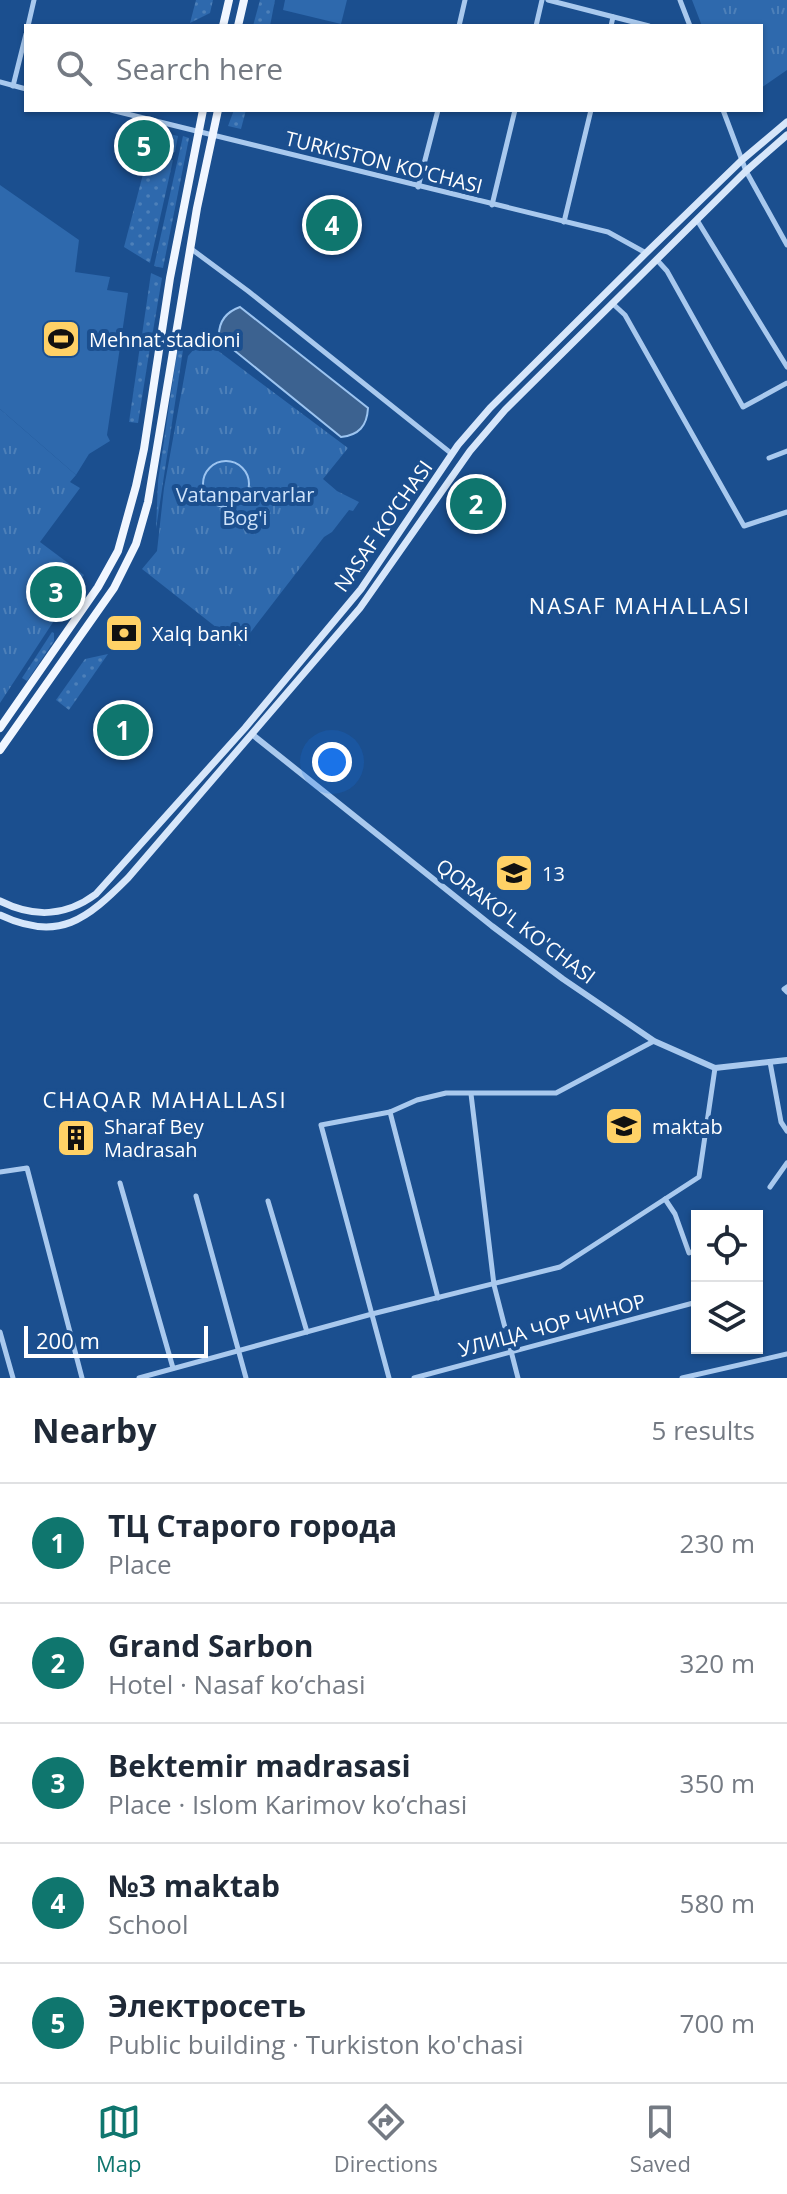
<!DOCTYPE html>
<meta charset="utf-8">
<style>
:root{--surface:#fff;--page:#f6f6f7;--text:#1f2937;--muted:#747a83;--line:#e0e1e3;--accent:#0f766e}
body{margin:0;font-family:"Open Sans",sans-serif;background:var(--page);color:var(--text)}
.controls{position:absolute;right:24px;bottom:24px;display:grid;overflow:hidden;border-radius:0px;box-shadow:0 2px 6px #0004}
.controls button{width:72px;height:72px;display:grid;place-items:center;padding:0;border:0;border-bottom:2px solid var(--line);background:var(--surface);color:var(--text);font:40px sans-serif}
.scale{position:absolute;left:24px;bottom:20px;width:184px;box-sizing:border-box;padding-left:8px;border:4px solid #fff;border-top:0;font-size:22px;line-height:28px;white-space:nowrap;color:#fff;-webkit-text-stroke:6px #1b4f8f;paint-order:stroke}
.you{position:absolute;left:332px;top:762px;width:28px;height:28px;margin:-20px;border:6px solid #fff;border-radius:50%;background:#1a73e8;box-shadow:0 0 0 12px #1a73e833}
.badge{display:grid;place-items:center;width:52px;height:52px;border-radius:50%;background:var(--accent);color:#fff;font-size:26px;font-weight:700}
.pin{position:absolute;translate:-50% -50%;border:4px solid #fff;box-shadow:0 2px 8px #0006}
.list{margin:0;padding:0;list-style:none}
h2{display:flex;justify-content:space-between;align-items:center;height:104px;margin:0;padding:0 32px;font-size:34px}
h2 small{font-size:26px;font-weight:400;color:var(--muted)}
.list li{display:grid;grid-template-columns:52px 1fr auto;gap:24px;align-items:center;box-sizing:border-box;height:120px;padding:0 32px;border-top:2px solid var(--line)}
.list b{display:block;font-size:30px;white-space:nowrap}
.list p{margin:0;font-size:26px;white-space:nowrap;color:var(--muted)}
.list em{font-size:26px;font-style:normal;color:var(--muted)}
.icon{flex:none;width:44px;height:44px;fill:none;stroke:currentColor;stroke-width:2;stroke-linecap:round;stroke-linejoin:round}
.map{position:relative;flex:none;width:787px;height:1378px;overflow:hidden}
.search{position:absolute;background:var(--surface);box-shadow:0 2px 6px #0004;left:24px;right:24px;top:24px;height:88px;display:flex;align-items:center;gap:20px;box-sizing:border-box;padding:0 28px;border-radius:0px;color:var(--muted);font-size:30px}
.sheet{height:704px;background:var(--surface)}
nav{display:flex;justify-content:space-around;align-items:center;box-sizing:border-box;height:112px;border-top:2px solid var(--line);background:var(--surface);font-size:22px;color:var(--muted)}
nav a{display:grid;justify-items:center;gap:4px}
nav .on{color:var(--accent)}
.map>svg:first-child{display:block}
.grass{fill:url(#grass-dots)}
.park{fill:url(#park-tufts)}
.garden{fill:#2e69ad}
.water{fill:#3c6290;stroke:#9cc4f0;stroke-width:2}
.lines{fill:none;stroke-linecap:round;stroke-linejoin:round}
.stream{stroke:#9cc4f0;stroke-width:2}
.minor{stroke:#a9c9ee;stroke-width:5}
.tertiary{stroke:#a9c9ee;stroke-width:6}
.secondary{stroke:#d6e6fa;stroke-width:7}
.primary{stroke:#f0f6ff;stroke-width:8}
.labels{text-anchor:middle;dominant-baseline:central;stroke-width:8;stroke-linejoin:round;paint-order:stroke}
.street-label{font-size:20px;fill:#fff;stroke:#1b4f8f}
.poi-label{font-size:20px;fill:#fff;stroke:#1b4f8f;text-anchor:start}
.park-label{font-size:20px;fill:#cfe3fa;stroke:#1b4f8f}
.neighbourhood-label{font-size:22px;letter-spacing:2px;fill:#fff;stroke:#1b4f8f}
</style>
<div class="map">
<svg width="787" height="1378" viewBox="0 0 787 1378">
<defs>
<pattern id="grass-dots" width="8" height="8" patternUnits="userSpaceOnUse" patternTransform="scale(2)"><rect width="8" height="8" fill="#2e69ad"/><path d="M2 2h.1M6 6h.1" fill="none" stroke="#4d80b9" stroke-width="1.8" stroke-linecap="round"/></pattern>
<pattern id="park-tufts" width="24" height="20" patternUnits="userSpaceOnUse" patternTransform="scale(2)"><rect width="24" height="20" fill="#2e69ad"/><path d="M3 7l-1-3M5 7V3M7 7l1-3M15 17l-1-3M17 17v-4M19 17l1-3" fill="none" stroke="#4d80b9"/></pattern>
</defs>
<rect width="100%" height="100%" fill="#1b4f8f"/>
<g class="grass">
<path d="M196,0H213L210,13L190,23Z"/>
<path d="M260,0H275L270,26H253Z"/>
<path d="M234,110H246L241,129L228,126Z"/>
<path d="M161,132L178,136L175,152L158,148Z"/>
<path d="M183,136L189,138L163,268L154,266Z"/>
<path d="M148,155L173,160L150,263L124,247Z"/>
<path d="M151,273L162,278L152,337L142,335Z"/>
<path d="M141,339L151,341L138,423L129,422Z"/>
<path d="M181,349L183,350L156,529L158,481L177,352Z"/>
<path d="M52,632L54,633V641L27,681L22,678Z"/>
<path d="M108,654L69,710L56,700L85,659Z"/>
</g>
<g class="park">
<path d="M692,0H787V70L761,88V26H702Z"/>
<path d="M209,344L348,448L323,479L337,491L359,502L353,511L349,510L332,532L324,537L240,646L142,569L157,551L164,488L188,356L195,348Z"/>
<path d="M0,409L76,475L70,482L80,488L40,542L84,575L0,703Z"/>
</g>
<g class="garden">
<path d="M285,0H347L341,24L283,10Z"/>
<path d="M0,185L79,240L75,272L110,277L107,290L128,293L107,435L110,441L89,454L76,475L0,409Z"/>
</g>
<path class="water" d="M240,307L368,408C367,426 359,435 341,437L219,338C218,322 226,312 240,307Z"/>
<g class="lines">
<circle class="stream" cx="226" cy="484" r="23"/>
<g class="minor">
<path d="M548,0L649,26"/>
<path d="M680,0L690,26"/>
<path d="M28,26L34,0"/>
<path d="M459,26L465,0"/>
<path d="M536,26L542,0"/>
<path d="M611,26L613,17"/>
<path d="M0,82L26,89"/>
<path d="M13,86L26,34"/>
<path d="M111,110L608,232L646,253"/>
<path d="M723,110L746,171L787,245"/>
<path d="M418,187L438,110"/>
<path d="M492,205L515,110"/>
<path d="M697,220L787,367"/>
<path d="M564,222L591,110"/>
<path d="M190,248L248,291L452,454"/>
<path d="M657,260L667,271L743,407L787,383"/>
<path d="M612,303L625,315L744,526L787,512"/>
<path d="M769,458L787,451"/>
<path d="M787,987L784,989L787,992"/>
<path d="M770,1062L781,1122L787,1131"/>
<path d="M471,1094L494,1285L518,1378"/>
<path d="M390,1112L438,1298"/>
<path d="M0,1172L27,1168L82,1378"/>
<path d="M120,1183L173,1368"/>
<path d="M770,1187L787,1163"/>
<path d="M196,1196L246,1378"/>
<path d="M665,1199L675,1214L689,1253L697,1250"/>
<path d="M268,1201L307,1332"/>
<path d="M0,1332L13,1378"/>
<path d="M139,1378L372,1314L560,1267L699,1177L715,1068"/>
<path d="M389,1378L321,1125L390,1112L417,1100L446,1093H556L654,1041"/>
<path d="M414,1378L697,1302"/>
<path d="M682,1378L787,1354"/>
</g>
<path class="tertiary" d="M253,735L492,926L563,979L654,1041L715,1068L787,1060"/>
<g class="secondary">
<path d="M0,901C34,918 65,917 96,894L245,728L361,589L458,445L490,408L646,253L742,160L787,122"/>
<path d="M0,915C59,943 87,919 128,878L360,608L470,451L505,410L746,171L787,135"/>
</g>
<g class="primary">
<path d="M223,26L229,0"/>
<path d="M238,26L244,0"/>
<path d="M0,728L98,587L118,551L136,486L144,449L170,278L203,110"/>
<path d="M0,750L114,588L136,544L148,502L197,208L218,110"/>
</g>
</g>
<defs>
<g id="stadium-square" transform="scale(2)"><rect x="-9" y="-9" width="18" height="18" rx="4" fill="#ffd166" stroke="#1b4f8f"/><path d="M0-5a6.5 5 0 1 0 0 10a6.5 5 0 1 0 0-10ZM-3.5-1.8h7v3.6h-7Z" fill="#111"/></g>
<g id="bank-square" transform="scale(2)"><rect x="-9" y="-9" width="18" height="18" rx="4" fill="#ffd166" stroke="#1b4f8f"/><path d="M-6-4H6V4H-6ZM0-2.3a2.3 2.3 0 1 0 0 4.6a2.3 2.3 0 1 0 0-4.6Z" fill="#111"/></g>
<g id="school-square" transform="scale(2)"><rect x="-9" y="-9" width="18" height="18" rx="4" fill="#ffd166" stroke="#1b4f8f"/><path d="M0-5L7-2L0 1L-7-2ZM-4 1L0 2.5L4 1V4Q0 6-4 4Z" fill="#111"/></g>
<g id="building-square" transform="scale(2)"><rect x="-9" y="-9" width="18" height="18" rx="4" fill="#ffd166" stroke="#1b4f8f"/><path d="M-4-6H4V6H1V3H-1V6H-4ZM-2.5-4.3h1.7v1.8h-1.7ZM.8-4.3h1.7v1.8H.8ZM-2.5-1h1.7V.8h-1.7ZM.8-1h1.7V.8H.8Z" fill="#111"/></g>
</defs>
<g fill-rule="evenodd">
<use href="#stadium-square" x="61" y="339"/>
<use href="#bank-square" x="124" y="633"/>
<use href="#school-square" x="514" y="873"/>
<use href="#school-square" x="624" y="1126"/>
<use href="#building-square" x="76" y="1138"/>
</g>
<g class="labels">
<g class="street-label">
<text transform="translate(384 162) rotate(14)">TURKISTON KO'CHASI</text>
<text transform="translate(383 526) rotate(-55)">NASAF KO‘CHASI</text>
<text transform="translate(516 921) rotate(37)">QORAKO'L KO'CHASI</text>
<text transform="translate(552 1325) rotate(-15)">УЛИЦА ЧОР ЧИНОР</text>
</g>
<g class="poi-label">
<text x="89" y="339">Mehnat stadioni</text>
<text x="152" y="633">Xalq banki</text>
<text x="542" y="873">13</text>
<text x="104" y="1126">Sharaf Bey<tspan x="104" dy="23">Madrasah</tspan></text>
<text x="652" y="1126">maktab</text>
</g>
<g class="park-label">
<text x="245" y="494">Vatanparvarlar<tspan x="245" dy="23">Bog'i</tspan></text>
</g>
<g class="neighbourhood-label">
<text x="640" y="605">NASAF MAHALLASI</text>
<text x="165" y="1099">CHAQAR MAHALLASI</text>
</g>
</g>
</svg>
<div class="controls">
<button><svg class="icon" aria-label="locate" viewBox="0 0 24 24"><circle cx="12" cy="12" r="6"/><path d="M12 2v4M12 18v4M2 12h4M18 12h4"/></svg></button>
<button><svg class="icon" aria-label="layers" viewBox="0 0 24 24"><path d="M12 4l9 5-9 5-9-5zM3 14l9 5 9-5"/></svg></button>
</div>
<div class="scale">200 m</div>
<div class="you"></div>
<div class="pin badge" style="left:123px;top:730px">1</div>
<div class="pin badge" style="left:476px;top:504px">2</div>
<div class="pin badge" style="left:56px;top:592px">3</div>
<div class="pin badge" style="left:332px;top:225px">4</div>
<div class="pin badge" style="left:144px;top:146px">5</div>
<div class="search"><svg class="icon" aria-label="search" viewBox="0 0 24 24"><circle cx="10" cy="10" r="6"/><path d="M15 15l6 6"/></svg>Search here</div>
</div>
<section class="sheet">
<h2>Nearby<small>5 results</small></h2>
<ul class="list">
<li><span class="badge">1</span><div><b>ТЦ Старого города</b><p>Place</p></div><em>230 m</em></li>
<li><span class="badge">2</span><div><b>Grand Sarbon</b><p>Hotel · Nasaf ko‘chasi</p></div><em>320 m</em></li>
<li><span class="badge">3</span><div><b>Bektemir madrasasi</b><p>Place · Islom Karimov ko‘chasi</p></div><em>350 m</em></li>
<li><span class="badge">4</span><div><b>№3 maktab</b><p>School</p></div><em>580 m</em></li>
<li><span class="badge">5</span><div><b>Электросеть</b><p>Public building · Turkiston ko'chasi</p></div><em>700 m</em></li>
</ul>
</section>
<nav>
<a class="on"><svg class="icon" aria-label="map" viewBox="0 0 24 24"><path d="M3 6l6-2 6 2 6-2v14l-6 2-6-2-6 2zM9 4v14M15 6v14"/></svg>Map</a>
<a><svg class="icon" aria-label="directions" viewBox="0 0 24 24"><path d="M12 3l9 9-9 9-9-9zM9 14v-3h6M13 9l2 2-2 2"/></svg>Directions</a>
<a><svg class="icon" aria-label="saved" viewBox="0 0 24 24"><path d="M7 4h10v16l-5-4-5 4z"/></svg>Saved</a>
</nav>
